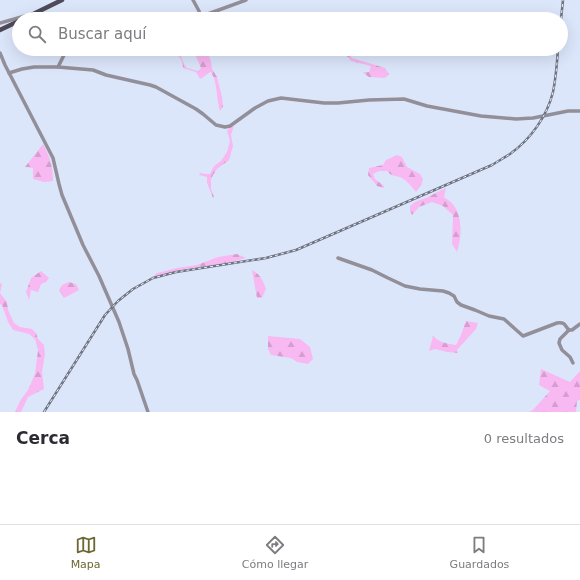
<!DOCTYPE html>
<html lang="es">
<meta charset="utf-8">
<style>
:root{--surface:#fff;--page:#f7f7f7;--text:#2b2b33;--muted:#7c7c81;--line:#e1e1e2;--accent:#6d6733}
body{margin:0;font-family:"DejaVu Sans",sans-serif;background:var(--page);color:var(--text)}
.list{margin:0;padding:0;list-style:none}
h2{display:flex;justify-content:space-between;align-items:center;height:52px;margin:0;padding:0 16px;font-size:17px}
h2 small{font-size:13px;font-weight:400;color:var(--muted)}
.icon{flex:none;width:22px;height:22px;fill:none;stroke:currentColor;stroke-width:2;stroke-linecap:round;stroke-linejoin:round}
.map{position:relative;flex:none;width:580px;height:412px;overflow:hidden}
.search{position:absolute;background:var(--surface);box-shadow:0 4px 16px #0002;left:12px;right:12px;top:12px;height:44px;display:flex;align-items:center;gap:10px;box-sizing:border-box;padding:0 14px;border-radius:22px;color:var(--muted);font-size:15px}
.sheet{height:112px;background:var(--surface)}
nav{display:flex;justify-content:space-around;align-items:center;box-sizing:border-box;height:56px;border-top:1px solid var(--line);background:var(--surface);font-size:11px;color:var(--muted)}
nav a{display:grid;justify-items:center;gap:2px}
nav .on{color:var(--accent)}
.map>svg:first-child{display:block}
.forest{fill:url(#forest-firs)}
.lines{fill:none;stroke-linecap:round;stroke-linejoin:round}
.minor{stroke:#928f99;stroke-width:3.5}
.major{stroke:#4e4a59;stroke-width:4.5}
.rail-casing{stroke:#6d7381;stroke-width:2.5}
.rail{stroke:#eff3fc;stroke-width:1;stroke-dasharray:3;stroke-linecap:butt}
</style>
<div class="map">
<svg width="580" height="412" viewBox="0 0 580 412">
<defs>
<pattern id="forest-firs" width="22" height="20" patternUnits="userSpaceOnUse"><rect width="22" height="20" fill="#f8b8f1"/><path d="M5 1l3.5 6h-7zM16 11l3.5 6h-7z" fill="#d49ece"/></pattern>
</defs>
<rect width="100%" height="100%" fill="#dce6fb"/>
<g class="forest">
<path d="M167,49H174L181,56L184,64L187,68L198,71L201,68C199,62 195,56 194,49H205L209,56L211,62L212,69L217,77L222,97L223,107L220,111C216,98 218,84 211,72C207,73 205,77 200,79L196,72L183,68C183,57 176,53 167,49Z"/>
<path d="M349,49H353L350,55L352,58L385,68L389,74L385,78L369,77L363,73L364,72H369L371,66L351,61L347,56Z"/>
<path d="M234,126L231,135L233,146L229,160L217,169L213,175L211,179V189L214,197L213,198L207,183V177L199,175L200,173L206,174H210L214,166L221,161L227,152L230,141L227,131L229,128Z"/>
<path d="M43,144C50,156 53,167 53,181L44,182L33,179V168L25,167Z"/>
<path d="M397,155L402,157L407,167L420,174L423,179L421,185L416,192C413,188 406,180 402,178C395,175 392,177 387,171H379L373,174L375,179L384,186V188L377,186L368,175L369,168L383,165L386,160Z"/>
<path d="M446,188L444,197C446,199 450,201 452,203C463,216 462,237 457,252L452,244L453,215L443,206L432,202L419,207L412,215L410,211V206C418,199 419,201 428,197C434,194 439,191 446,188Z"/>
<path d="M237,254L246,258L232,262L185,269L153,277L157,273L177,268L197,265L218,257Z"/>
<path d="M252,270C260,274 263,281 266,289L262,298H257Z"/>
<path d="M41,271L49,278L46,282L41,284L38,292L31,290L29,300L26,292L31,278Z"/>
<path d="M69,282L76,284L79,290L64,298L59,290L62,285Z"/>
<path d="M0,283L2,284L0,293L7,302L8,310L14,323L20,327L32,329L36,333L38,339L44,345L45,354L42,372L44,389L28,397L21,412H15L20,401L28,390L35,374L38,350L35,339L29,334L13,330L8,322L2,305L0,304Z"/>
<path d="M466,321L478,323L476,329L457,350L458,353L447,352L435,349L429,351L433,336C438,342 448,344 456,345L461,335Z"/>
<path d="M268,336L300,339L310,347L313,359L308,364L297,362L291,358L271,355L268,349Z"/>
<path d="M541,369L570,382L580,371V400L577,401L576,412H529L533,410L550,391L539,385Z"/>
</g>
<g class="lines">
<g class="minor">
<path d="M193,0L199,11L201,17"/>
<path d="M194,19L246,0"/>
<path d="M0,23L25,16"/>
<path d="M0,53L5,65L53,158L59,184L62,195L83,245L99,276L119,322L128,349L134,374L137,380L148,412"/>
<path d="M58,67L67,49"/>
<path d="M9,73L22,69L34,67H58L93,70L106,75L150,85L156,87L196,109L203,114L216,125L225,127L230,126L255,108L268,101L281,98L324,103H338L369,100L404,99L427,106L481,116L516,119L533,118L568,111H580"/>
<path d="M338,258L372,270L388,278L405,286L420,289L443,291L449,293L454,296L457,302L461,305L475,310L489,316L504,319L523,336L557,323C566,322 564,325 569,330H572L580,324"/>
<path d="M569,330L560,339L559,343L562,350L570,357L573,363"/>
</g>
<g class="major">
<path d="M23,19L62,0"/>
<path d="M0,30L19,21"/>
</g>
<g class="rail-casing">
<g id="rail">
<path d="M561,19L563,0"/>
<path d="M44,412L105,315L118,301L133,289L153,278L176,272L266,258L296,250L492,165C498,161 504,158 510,154C531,139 547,116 553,92C556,78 557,63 558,49"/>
</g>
</g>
<use href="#rail" class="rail"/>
</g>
</svg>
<div class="search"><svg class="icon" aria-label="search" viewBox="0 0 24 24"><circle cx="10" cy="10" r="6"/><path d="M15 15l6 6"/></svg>Buscar aquí</div>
</div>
<section class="sheet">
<h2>Cerca<small>0 resultados</small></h2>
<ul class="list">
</ul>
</section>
<nav>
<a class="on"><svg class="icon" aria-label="map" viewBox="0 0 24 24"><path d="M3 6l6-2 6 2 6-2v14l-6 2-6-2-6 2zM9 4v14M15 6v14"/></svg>Mapa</a>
<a><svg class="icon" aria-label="directions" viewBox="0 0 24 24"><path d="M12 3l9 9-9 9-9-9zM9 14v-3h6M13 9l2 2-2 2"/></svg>Cómo llegar</a>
<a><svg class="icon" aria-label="saved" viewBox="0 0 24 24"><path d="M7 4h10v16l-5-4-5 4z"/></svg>Guardados</a>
</nav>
